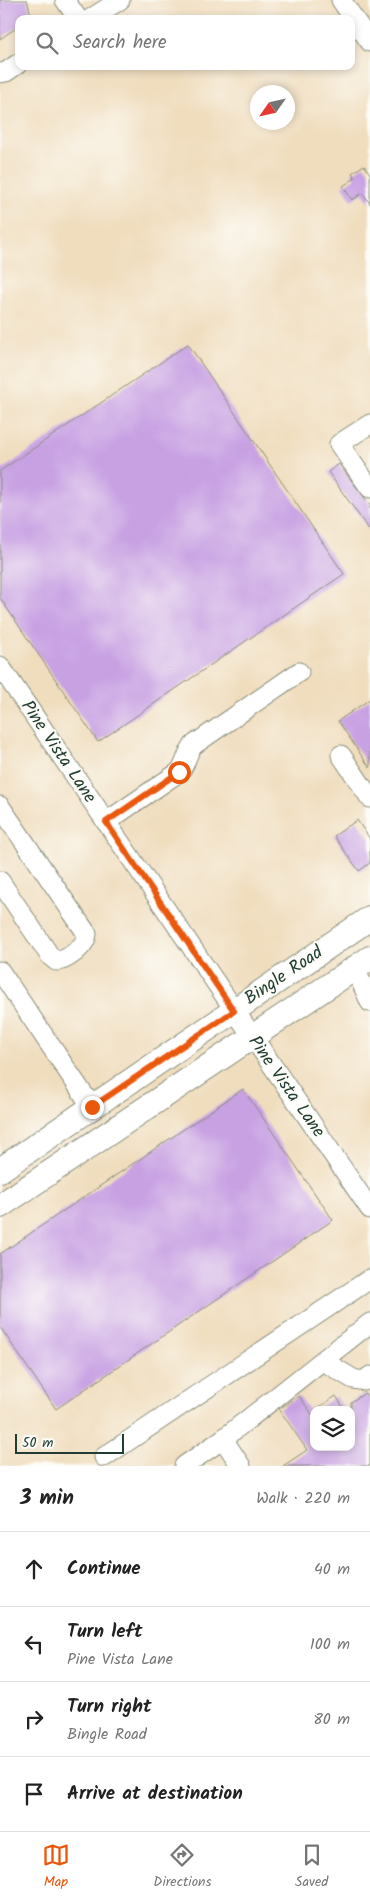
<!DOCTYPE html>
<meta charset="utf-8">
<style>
:root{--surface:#fff;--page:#f6f6f6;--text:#222;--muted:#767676;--line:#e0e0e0;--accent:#ea580c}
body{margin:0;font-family:Kalam,sans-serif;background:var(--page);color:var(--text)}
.controls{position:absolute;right:15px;bottom:15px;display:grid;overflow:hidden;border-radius:10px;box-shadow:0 2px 8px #0003}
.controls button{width:45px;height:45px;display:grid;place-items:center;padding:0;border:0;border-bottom:1px solid var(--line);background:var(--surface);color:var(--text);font:25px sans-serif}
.compass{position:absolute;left:250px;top:85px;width:45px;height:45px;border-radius:50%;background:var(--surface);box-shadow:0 2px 8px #0003;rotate:236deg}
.scale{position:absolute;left:15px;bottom:12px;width:109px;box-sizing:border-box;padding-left:5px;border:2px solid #1f3d34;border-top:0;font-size:14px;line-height:18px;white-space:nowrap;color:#1f3d34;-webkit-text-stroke:4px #fdfcf7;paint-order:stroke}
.stop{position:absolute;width:15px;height:15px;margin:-11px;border:4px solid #ea580c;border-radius:50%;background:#fff}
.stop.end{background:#ea580c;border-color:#fff;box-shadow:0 1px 5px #0008}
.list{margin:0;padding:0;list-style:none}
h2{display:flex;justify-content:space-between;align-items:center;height:65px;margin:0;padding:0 20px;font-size:21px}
h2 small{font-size:16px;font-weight:400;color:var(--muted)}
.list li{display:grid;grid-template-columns:32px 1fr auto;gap:15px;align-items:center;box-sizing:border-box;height:75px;padding:0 20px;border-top:1px solid var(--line)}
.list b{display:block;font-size:19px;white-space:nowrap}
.list p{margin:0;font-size:16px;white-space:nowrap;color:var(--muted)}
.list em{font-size:16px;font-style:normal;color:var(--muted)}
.icon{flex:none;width:28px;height:28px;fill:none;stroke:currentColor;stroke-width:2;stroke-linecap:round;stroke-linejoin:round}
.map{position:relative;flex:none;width:370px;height:1466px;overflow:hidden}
.search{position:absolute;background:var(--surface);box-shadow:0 2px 8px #0003;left:15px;right:15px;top:15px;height:55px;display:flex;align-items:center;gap:12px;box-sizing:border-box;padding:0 18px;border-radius:10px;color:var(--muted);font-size:19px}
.sheet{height:365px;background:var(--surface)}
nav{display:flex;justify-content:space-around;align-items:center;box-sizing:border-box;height:70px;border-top:1px solid var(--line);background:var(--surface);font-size:14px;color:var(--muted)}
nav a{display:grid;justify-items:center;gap:2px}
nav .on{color:var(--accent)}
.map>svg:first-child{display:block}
.building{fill:#c8a1e3}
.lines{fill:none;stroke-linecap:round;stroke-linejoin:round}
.minor-casing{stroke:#888d79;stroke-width:21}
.major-casing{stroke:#888d79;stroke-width:26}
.minor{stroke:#fff;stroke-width:19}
.major{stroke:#fff;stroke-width:24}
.route{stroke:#ea580c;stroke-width:6}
.labels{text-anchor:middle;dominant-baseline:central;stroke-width:4;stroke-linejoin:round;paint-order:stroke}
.street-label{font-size:18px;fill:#1f3d34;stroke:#fdfcf7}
</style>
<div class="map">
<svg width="370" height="1466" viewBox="0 0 370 1466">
<rect width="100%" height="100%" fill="#fdfcf7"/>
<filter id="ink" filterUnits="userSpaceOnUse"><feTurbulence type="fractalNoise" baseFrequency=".02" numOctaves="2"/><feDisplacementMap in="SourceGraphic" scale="10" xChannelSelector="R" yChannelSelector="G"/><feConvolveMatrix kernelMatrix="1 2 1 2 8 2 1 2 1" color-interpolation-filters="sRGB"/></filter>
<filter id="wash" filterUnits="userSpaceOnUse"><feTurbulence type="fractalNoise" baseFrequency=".0096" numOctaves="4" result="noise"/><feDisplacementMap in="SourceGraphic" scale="20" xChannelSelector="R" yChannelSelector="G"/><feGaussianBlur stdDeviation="1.12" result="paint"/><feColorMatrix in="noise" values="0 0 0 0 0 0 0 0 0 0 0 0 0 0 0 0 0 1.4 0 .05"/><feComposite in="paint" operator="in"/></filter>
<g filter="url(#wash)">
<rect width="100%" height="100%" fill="#f0ddbe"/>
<g id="blocks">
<g class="building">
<path d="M0,0H27L32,19H19V26L0,39Z"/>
<path d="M364,165L370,174V204L363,193L352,200L343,186L355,178L352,173Z"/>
<path d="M188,344L344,574L98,742L0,598V471Z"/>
<path d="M339,464L370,505V531L328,472Z"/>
<path d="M370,699V768L338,721Z"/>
<path d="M357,820L370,839V863L359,871L334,836Z"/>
<path d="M243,1089L333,1220L56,1409L0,1327V1254Z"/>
<path d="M365,1393L370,1400V1466H283L307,1450L279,1409L299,1396L314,1417V1447H351V1402Z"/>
<path d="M336,1396L345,1410H315Z"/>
</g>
</g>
</g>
<g filter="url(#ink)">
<use href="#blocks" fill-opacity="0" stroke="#888d79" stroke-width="1"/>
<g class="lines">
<g class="minor-casing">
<g id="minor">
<path d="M65,0L78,19"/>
<path d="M341,0L370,42"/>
<path d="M90,19L120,0"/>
<path d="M0,73L6,72L19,63"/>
<path d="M370,424L339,444L370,488"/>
<path d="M0,666L370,1209"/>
<path d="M341,755L370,798"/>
<path d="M0,806L87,934C86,946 67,961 56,961L50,956L0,881"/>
<path d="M106,822L179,772C188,763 185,753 195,744L299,672"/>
<path d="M355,968L370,1002"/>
<path d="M0,971L92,1107"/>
<path d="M323,1361L353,1379L364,1381L370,1376"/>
<path d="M223,1439L241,1466"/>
<path d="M104,1457L370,1279"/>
<path d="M184,1466L223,1439L370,1323"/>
</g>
</g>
<g class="major-casing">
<g id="major">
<path d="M0,1170L370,918"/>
<path d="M0,1206L370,958"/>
</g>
</g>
<use href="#minor" class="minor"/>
<use href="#major" class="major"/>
</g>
</g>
<g class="lines" filter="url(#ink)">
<path class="route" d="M92,1107L234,1011L106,822L179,772"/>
</g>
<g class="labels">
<g class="street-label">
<text transform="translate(58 752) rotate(56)">Pine Vista Lane</text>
<text transform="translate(284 976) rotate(-34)">Bingle Road</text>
<text transform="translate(286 1087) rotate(55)">Pine Vista Lane</text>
</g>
</g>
</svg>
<div class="controls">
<button><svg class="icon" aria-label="layers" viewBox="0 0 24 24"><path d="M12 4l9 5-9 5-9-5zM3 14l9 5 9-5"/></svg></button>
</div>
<svg class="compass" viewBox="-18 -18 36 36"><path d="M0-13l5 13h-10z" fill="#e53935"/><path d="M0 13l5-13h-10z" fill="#767676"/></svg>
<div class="scale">50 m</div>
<div class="stop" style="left:179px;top:772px"></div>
<div class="stop end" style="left:92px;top:1107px"></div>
<div class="search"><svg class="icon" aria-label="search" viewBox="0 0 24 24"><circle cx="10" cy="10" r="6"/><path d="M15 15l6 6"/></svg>Search here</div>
</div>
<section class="sheet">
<h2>3 min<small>Walk · 220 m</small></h2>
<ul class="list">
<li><svg class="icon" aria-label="ahead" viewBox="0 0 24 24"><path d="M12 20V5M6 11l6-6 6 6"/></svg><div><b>Continue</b></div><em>40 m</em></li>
<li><svg class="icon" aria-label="left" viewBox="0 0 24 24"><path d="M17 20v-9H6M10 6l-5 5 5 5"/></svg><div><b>Turn left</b><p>Pine Vista Lane</p></div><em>100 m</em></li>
<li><svg class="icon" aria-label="right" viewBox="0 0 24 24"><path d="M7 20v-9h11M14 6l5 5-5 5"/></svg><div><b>Turn right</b><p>Bingle Road</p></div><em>80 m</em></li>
<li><svg class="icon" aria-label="arrive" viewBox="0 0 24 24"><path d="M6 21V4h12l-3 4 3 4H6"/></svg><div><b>Arrive at destination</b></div></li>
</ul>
</section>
<nav>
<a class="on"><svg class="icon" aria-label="map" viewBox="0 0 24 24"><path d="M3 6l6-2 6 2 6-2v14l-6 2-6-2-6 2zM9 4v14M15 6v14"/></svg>Map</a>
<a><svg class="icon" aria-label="directions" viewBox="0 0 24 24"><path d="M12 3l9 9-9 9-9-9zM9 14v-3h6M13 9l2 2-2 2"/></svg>Directions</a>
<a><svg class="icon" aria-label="saved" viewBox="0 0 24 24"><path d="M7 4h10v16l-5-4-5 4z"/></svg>Saved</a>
</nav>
